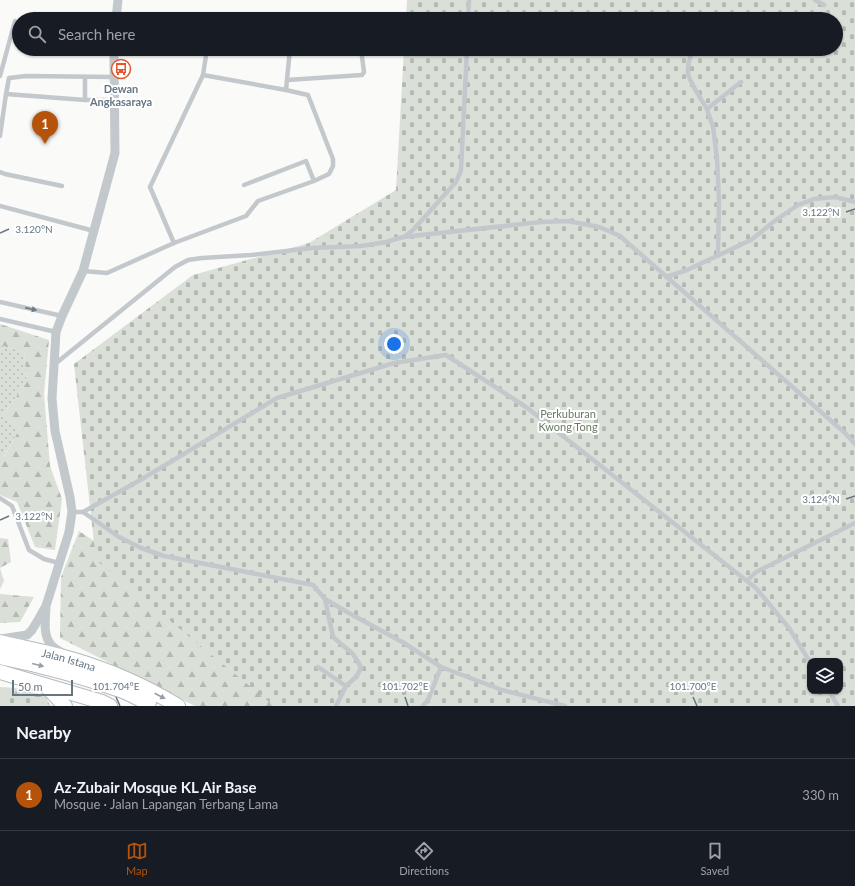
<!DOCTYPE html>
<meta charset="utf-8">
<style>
:root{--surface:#171b24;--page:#242831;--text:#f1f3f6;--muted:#9ea1a6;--line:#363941;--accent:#b45309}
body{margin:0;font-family:Lato,sans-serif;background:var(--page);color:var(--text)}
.controls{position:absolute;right:12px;bottom:12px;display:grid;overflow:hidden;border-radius:8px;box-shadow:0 1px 3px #0004}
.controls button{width:36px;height:36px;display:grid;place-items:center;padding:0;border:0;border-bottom:1px solid var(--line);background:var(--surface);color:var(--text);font:20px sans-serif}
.scale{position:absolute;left:12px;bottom:10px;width:61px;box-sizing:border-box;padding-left:4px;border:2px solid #657683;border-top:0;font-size:11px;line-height:14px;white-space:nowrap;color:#657683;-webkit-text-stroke:3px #fff;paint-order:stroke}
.you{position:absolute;left:394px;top:344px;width:14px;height:14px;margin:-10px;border:3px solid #fff;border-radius:50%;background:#1a73e8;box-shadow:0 0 0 6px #1a73e833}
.badge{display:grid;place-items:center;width:26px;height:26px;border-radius:50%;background:var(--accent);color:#fff;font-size:13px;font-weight:700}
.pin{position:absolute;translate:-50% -33px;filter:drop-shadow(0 1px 2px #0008)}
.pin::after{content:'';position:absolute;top:21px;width:14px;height:12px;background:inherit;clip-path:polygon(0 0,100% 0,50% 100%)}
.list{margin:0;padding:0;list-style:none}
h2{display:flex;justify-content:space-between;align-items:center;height:52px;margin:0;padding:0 16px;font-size:17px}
h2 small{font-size:13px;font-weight:400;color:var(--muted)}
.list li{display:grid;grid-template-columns:26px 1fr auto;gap:12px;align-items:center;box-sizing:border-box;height:72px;padding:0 16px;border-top:1px solid var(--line)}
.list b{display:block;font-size:15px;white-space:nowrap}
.list p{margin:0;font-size:13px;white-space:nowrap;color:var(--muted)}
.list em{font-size:13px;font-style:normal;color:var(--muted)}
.icon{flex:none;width:22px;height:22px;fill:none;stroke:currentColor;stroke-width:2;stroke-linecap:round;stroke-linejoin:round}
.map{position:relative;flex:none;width:855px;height:706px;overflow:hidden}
.search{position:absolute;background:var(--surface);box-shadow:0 1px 3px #0004;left:12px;right:12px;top:12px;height:44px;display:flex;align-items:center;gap:10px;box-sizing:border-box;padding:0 14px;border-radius:22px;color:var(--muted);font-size:15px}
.sheet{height:124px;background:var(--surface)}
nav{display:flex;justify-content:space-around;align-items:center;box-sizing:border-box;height:56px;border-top:1px solid var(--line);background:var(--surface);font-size:11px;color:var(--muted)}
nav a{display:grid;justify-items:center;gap:2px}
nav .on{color:var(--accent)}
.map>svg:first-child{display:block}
.grass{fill:url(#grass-dots)}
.forest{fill:url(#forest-firs)}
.cemetery{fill:url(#cemetery-stones);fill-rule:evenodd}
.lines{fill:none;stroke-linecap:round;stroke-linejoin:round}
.primary-casing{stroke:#b5babe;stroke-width:16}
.motorway-casing{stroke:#b4b9bd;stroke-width:18}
.service{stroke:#c3c8cc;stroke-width:4.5}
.minor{stroke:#c3c8cc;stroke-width:9}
.primary{stroke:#fff;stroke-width:14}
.motorway{stroke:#fff;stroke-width:16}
.oneway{fill:#6a7a87}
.oneway2{fill:#939fa8}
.ticks{fill:none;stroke:#657683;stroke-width:1.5}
.labels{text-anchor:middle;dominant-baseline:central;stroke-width:4;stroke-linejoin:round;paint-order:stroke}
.poi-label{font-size:11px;font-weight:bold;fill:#657683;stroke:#fff}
.park-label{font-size:11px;fill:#687a64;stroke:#fff}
.street-label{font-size:11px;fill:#657683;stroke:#fff}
.ticks-label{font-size:10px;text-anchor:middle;fill:#657683;stroke:#fff;stroke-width:4;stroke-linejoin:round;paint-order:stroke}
</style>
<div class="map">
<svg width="855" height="706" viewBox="0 0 855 706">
<defs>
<pattern id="grass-dots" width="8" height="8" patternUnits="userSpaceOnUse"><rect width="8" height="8" fill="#dadfd7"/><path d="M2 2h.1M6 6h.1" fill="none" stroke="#b4b9b4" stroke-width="1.8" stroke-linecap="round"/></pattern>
<pattern id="forest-firs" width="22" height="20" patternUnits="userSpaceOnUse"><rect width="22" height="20" fill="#dadfd7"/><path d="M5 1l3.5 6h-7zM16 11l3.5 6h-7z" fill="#b4b9b4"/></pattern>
<pattern id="cemetery-stones" width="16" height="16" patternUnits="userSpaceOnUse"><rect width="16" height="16" fill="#dadfd7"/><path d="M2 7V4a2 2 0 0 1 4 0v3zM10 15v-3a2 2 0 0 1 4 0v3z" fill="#b4b9b4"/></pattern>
</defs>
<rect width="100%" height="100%" fill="#fafaf8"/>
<path class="grass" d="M0,345L24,352L27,382L2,416L20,428L3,458L0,457Z"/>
<g class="forest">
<path d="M0,324L49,340L44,394L50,466L62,499L55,550L35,547L17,502L0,495V457H4L20,428L2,416L27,382L24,352L0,345Z"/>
<path d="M79,531L139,571L399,706H195L60,638L61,577Z"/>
<path d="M0,538L8,539L11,562L0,568L4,581L0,589Z"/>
<path d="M0,594L34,597L20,622L0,623Z"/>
<path d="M0,687L15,688L46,696L50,706H0Z"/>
</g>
<g class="cemetery">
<path d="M407,0H855V706H274L96,560L74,364L193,275L309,243L396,190L404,49H836V19H406ZM810,661H840V691H810Z"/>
<path d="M0,695L24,696L53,706H0Z"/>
</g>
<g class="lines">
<g class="primary-casing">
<g id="primary">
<path id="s1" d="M0,642C24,648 48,652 71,659C109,670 145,686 178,706"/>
<path d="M0,672L102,702L110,706"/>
<path d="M46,686L65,706"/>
</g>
</g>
<g class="motorway-casing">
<path id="motorway" d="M0,656C40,664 81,675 120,689C129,692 139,698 148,702"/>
</g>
<g class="service">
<path d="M815,0L824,5"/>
<path d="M117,14L155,19"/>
<path d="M468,19L469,0"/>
<path d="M693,49C690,57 687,65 688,73C688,80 703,102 707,109"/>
<path d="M0,76L15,21"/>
<path d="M114,77L26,76L9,78L6,94L85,100H114"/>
<path d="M287,80L362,75L364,72L361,49"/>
<path d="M286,90L290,49"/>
<path d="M85,100V77"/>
<path d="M0,136L6,94"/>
<path d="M0,172L5,174L62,186"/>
<path d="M244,185L306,161L314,181"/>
<path d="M0,206L94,231"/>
<path d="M404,237L413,230L456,182L461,170L467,49"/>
<path d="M174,243L150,187L203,75L207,49"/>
<path d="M718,256L719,201L717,158L713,127L707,109L741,82"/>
<path d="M83,271L107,273L174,243L246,216L258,201L314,181L329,174L333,166V159L308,95L286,90L203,75"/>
<path d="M666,277L687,270L751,240L776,220L798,205L814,199L835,197L855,202"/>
<path d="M0,302L62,316"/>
<path d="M0,319L56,332"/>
<path d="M55,364L175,267L188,260L202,258L251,255L312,248L361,246L386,242L403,237L541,222L568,221L599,227L620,236L845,433L855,444"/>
<path d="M0,498L12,506L29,550L44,559L59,563"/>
<path d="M72,512H83L142,479L277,398L394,363L446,355L526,407L747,581"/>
<path d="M83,512L119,537L141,548L164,556L313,585L325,599L347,612L404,643L441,667L502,690L565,706"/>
<path d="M325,599L333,637L353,654L361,667L357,676L346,686"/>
<path d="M810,662L789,628L756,588L747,581L756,572L855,523"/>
<path d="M318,667L346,686L336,706"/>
<path d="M829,691L838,706"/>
<path d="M423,706L428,700L441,667"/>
</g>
<g class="minor">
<path d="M116,19L118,0"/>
<path d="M46,609C45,622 43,636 52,646C55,649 59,651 63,653"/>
<path d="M0,639L27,635L32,630L38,620L46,606L69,532L72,512L70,497L55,431L52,399L56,332L62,316L83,271L115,153L114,59V49"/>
</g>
<use href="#primary" class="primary"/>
<use href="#motorway" class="motorway"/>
</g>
<defs><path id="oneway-solid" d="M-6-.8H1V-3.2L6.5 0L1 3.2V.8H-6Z"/></defs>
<use class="oneway" href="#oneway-solid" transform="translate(31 309) rotate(13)"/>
<g class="oneway2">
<use href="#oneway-solid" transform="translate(38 665) rotate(14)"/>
<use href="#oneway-solid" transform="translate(160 696) rotate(28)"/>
</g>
<path class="ticks" d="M846,212L855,209M0,233L9,229M846,499L855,496M0,520L9,516M116,697L120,706M405,697L408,706M693,697L697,706"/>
<defs>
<g id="bus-ring" transform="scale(1)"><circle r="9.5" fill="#fff" stroke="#e4572e" stroke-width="1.5"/><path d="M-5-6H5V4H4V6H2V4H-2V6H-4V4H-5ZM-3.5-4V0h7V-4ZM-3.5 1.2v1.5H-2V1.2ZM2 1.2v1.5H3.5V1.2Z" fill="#e4572e"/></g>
</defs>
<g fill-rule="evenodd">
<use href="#bus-ring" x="121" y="69"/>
</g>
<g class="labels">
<g class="poi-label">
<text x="121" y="88">Dewan<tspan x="121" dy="13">Angkasaraya</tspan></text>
</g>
<g class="park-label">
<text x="568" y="413">Perkuburan<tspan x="568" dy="13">Kwong Tong</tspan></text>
</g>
<g class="street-label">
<text stroke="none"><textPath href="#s1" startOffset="71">Jalan Istana</textPath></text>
</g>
</g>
<g class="ticks-label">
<text x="821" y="216">3.122°N</text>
<text x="34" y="233">3.120°N</text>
<text x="821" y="503">3.124°N</text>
<text x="34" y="520">3.122°N</text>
<text x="116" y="690">101.704°E</text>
<text x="405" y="690">101.702°E</text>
<text x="693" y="690">101.700°E</text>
</g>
</svg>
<div class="controls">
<button><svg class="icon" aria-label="layers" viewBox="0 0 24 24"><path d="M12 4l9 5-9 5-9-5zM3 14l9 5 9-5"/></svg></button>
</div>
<div class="scale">50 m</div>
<div class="you"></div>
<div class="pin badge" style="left:45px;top:144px">1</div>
<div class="search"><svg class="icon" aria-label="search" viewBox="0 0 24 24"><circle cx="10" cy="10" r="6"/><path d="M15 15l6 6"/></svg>Search here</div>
</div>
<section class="sheet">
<h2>Nearby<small></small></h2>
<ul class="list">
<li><span class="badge">1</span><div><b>Az-Zubair Mosque KL Air Base</b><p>Mosque · Jalan Lapangan Terbang Lama</p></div><em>330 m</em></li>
</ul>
</section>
<nav>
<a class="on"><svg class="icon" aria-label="map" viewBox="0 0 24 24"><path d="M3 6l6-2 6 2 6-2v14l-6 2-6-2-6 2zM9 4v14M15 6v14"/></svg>Map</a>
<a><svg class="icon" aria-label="directions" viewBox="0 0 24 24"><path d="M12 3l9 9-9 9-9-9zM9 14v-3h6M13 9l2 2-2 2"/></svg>Directions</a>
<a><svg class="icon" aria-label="saved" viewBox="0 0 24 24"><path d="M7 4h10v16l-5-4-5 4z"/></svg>Saved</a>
</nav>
